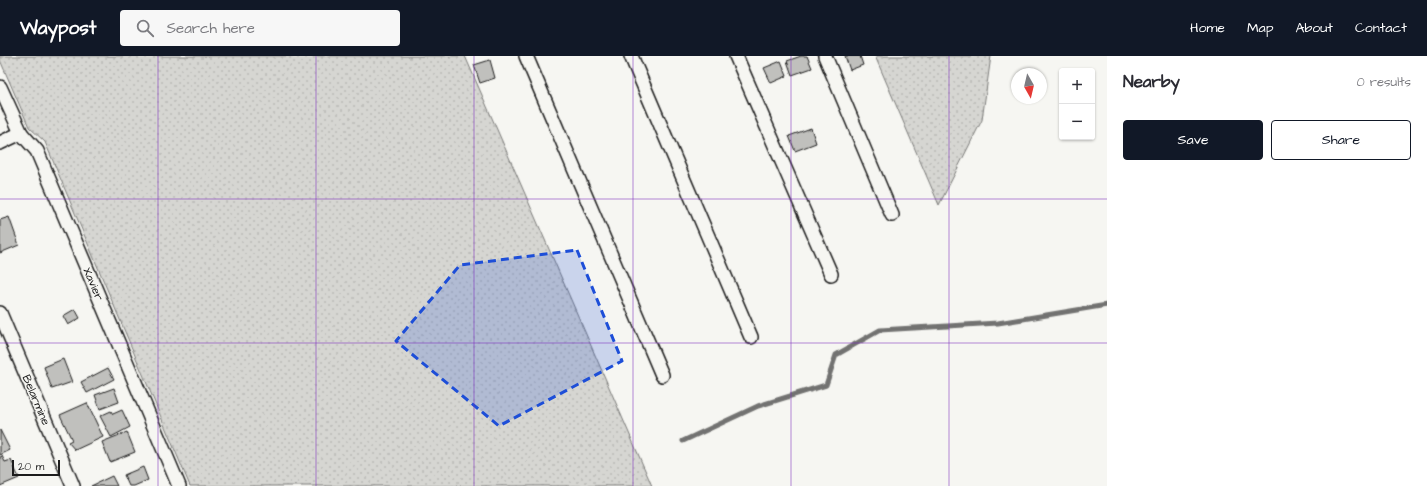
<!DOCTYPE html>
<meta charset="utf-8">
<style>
:root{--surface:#fff;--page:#f7f7f7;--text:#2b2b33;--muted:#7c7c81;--line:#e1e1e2;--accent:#111827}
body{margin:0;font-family:"Architects Daughter",sans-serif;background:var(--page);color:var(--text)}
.controls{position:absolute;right:12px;top:12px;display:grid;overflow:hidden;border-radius:4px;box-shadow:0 1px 3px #0004}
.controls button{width:36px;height:36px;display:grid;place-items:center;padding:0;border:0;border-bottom:1px solid var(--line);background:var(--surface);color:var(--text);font:20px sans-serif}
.compass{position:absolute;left:1011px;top:12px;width:36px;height:36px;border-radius:50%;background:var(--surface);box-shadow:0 1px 3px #0004;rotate:172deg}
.scale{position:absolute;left:12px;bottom:10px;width:48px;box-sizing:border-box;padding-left:4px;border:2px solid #1c1c1c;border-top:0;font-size:11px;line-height:14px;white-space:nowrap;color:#1c1c1c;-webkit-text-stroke:3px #f6f6f2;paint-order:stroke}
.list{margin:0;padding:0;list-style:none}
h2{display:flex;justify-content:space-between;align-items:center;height:52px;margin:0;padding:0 16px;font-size:17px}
h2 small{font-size:13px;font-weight:400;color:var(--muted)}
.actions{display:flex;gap:8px;padding:12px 16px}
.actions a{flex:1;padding:9px 0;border:1px solid var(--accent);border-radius:4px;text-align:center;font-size:14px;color:var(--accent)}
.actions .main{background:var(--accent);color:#fff}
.icon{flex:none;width:22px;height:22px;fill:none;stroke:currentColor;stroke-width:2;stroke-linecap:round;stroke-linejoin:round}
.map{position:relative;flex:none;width:1107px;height:430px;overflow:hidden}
header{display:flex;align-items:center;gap:24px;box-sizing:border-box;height:56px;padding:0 20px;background:var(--accent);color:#fff}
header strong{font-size:19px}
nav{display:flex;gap:22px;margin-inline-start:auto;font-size:14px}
.search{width:280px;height:36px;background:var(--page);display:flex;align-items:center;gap:10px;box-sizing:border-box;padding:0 14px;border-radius:4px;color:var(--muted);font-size:15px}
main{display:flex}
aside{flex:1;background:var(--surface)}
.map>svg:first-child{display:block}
.grass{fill:url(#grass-dots);stroke:#797977}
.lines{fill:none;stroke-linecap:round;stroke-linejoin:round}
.stream{stroke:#727271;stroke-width:5}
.building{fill:#c0c0bd;stroke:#1c1c1c}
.minor-casing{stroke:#1c1c1c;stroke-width:16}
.minor{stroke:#f6f6f2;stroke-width:13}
.marked{fill:#1d4ed8;fill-opacity:0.2;stroke:#1d4ed8;stroke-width:3;stroke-dasharray:8 5;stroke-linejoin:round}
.grid{fill:none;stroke:#7b2cbf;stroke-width:1;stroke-opacity:0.55}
.labels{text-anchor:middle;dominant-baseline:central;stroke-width:3;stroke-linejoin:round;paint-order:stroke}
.street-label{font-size:12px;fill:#1c1c1c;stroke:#f6f6f2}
</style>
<header>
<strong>Waypost</strong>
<div class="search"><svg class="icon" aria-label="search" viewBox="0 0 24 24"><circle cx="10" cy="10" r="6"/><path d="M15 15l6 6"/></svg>Search here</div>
<nav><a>Home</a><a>Map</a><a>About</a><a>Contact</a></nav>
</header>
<main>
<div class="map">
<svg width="1107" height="430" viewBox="0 0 1107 430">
<defs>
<pattern id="grass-dots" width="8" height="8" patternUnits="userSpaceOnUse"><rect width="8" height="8" fill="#d6d6d2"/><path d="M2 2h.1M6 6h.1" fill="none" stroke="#b7b7b4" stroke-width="1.8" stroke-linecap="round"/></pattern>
</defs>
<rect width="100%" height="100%" fill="#f6f6f2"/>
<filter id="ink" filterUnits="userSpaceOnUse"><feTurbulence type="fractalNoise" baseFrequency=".025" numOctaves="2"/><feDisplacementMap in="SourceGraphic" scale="8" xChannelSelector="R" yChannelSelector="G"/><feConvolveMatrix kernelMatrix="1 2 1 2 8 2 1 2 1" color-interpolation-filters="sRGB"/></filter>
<g filter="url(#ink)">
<g class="grass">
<path d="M0,0H465L652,430H190L45,86L29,71L0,4Z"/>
<path d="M875,0H991L982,64L939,149Z"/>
</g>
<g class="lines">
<path class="stream" d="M683,385L758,350L826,329L836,299L880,274L998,267L1107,249"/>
</g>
<g class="building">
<path d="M801,0H807L812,12L792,19L787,5Z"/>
<path d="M845,0H860L863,9L850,14Z"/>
<path d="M490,4L495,22L480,27L474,9Z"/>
<path d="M781,5L787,20L771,27L764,12Z"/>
<path d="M811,72L816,87L795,95L789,80Z"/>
<path d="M9,161L19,189L0,197V164Z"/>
<path d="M75,253L80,262L68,269L63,260Z"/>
<path d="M63,303L72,326L52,333L44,311Z"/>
<path d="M108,312L114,323L87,337L81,326Z"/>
<path d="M114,332L119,346L100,353L95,339Z"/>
<path d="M87,347L103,381L75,394L68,386L72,384L60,359Z"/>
<path d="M122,354L130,371L111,381L100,360L111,355L113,358Z"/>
<path d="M0,374L10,394L0,399Z"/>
<path d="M127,376L135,396L110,406L102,386Z"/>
<path d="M2,400L5,406L11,404L19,422L0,430V401Z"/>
<path d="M143,411L148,424L134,430H129L124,419Z"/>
<path d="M112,420L117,430H91Z"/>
</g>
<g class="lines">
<g class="minor-casing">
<g id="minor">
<path d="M526,0L662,319"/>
<path d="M631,0L751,281"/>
<path d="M736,0L831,218"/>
<path d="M825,0L892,159"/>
<path d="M0,31L21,77L37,95L179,430"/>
<path d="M0,87L21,77"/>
<path d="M0,257L73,430"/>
</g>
</g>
<use href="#minor" class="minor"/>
</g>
</g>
<path class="marked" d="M577,194L622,305L499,370L396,285L460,209Z"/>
<path class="grid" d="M158,0V430M316,0V430M474,0V430M633,0V430M791,0V430M949,0V430M0,143H1107M0,287H1107"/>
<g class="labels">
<g class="street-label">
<text transform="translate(93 228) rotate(67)">Xavier</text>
<text transform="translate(36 344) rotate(67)">Belarmine</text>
</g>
</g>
</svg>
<div class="controls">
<button>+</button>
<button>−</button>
</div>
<svg class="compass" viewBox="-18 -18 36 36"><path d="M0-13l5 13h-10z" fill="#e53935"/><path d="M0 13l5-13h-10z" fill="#7c7c81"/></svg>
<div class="scale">20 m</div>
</div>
<aside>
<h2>Nearby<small>0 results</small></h2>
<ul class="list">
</ul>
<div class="actions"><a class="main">Save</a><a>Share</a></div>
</aside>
</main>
